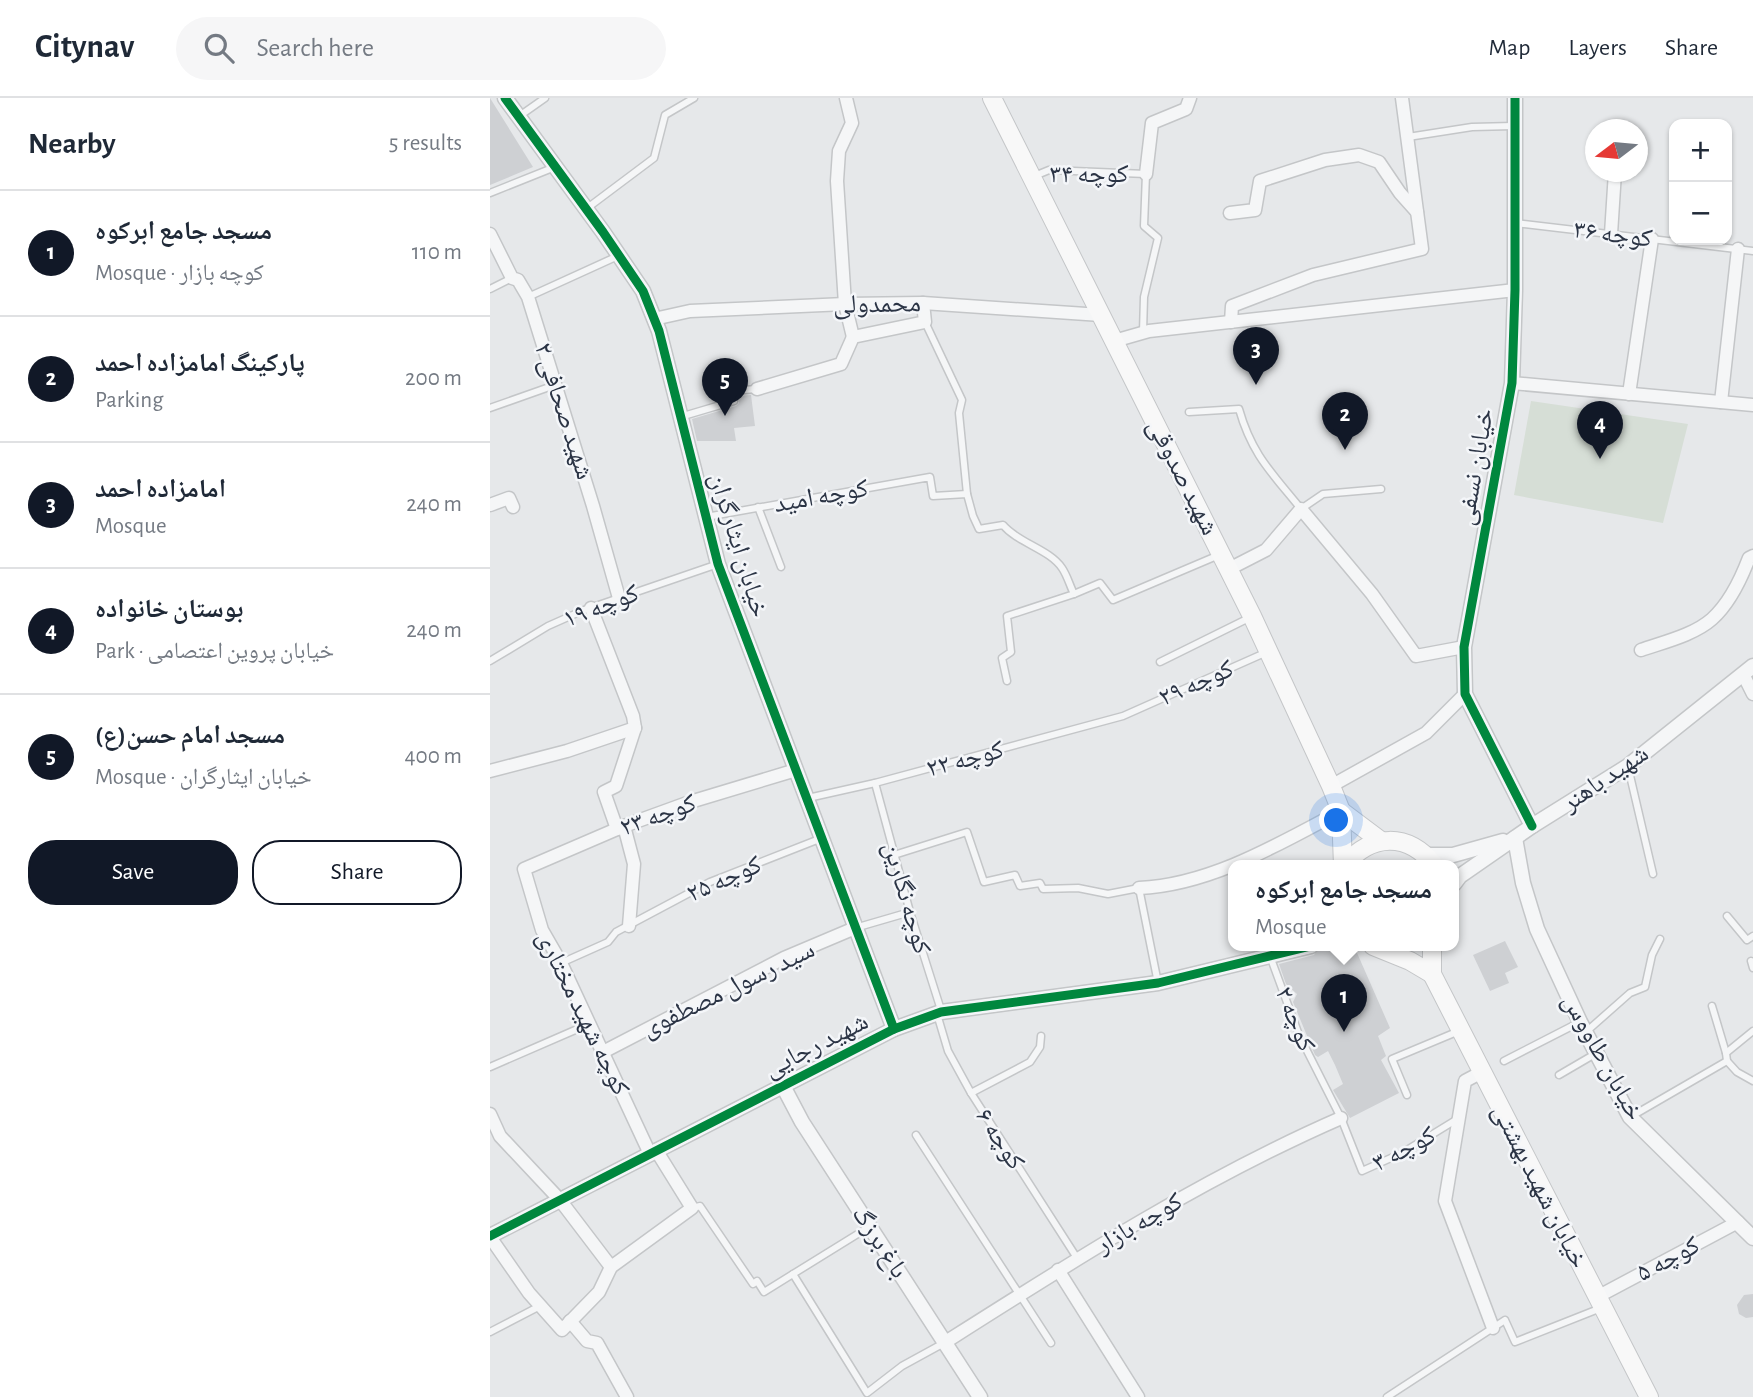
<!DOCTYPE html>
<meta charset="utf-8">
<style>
:root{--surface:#fff;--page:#f6f6f7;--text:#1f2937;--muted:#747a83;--line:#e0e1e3;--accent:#111827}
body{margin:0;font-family:"Alegreya Sans","Noto Naskh Arabic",sans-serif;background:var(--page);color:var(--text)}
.controls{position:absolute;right:21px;top:21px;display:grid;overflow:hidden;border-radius:14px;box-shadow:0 2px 5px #0004}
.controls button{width:63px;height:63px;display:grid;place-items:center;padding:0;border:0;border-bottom:2px solid var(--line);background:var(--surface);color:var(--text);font:35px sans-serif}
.compass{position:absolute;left:1095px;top:21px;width:63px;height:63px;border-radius:50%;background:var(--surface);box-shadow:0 2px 5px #0004;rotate:254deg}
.you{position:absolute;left:847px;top:723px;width:24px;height:24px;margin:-18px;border:5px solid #fff;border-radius:50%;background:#1a73e8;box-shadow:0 0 0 10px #1a73e833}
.badge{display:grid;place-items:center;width:46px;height:46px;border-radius:50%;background:var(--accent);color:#fff;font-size:23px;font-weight:700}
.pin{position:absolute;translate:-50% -58px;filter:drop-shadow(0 2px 4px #0008)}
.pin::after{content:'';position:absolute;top:37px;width:24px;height:21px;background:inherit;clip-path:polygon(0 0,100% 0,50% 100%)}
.popup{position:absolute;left:738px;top:762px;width:231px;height:91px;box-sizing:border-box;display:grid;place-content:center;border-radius:14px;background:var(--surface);filter:drop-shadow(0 2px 5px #0005);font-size:23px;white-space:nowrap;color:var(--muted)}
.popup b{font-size:26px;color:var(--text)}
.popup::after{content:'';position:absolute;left:50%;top:100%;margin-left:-14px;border:14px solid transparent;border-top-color:var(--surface)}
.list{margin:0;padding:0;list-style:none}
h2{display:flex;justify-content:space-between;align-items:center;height:91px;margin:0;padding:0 28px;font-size:30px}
h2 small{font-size:23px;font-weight:400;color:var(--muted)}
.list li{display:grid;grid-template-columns:46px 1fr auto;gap:21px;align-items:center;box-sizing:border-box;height:126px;padding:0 28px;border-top:2px solid var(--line)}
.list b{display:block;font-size:26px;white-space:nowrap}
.list p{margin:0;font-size:23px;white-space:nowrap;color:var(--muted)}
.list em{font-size:23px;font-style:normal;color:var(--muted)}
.actions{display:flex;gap:14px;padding:21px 28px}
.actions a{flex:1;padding:16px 0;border:2px solid var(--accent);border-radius:28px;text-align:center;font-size:24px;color:var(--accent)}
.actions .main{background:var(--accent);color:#fff}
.icon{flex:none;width:38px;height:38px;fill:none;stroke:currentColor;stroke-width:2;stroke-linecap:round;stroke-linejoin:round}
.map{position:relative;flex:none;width:1263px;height:1299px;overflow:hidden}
header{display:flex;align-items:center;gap:42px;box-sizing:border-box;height:98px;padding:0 35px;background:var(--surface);border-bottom:2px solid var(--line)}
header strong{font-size:33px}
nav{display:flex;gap:38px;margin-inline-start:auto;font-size:24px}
.search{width:490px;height:63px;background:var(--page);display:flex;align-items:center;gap:18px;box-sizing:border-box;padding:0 24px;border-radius:38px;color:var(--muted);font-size:26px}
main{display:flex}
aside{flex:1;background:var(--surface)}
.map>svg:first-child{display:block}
.green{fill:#d6ded6}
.building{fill:#ced0d3}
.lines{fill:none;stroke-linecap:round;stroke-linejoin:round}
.service-casing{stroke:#c4c6c8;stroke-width:9}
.minor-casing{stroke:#c4c6c8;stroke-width:15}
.tertiary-casing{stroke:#c4c6c8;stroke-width:17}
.secondary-casing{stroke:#c4c6c8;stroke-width:20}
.service{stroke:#f5f6f7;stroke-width:6}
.minor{stroke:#f5f6f7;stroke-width:12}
.tertiary{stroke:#f5f6f7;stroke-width:14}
.secondary{stroke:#f8f8f8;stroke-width:18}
.cycleway-casing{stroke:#f4f6f9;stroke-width:13}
.cycleway{stroke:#00873e;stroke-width:9}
.labels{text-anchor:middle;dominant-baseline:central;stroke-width:5;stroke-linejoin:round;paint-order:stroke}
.street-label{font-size:26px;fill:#2b3445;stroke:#f4f6f9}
</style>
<header>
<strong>Citynav</strong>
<div class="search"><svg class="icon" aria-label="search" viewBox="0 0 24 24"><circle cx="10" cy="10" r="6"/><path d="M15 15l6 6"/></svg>Search here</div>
<nav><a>Map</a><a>Layers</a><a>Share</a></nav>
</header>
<main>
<aside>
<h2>Nearby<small>5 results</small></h2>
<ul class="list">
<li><span class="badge">1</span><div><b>مسجد جامع ابرکوه</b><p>Mosque · کوچه بازار</p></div><em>110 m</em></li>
<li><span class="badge">2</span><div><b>پارکینگ امامزاده احمد</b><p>Parking</p></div><em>200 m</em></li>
<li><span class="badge">3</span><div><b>امامزاده احمد</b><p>Mosque</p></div><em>240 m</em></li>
<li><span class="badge">4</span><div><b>بوستان خانواده</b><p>Park · خیابان پروین اعتصامی</p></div><em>240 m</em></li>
<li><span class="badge">5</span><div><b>مسجد امام حسن(ع)</b><p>Mosque · خیابان ایثارگران</p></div><em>400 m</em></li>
</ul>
<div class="actions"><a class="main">Save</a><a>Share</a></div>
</aside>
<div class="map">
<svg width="1263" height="1299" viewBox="0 0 1263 1299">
<rect width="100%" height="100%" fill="#e6e8ea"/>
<path class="green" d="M1041,303L1198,326L1173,425L1024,397Z"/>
<g class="building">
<path d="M0,0L43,69L0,87Z"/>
<path d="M261,297L265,328L244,330L246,343H207L202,321L246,308L249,305L248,298Z"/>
<path d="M1015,843L1028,869L1015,875L1019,885L1000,893L983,857Z"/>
<path d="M864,848L900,930L888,938L896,958L891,962L909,995L860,1020L843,992L853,986L845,967L838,953L828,959L825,957L803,904L807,896L796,886L789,866L824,857L830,849Z"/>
<path d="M1263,1196V1219L1256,1220L1249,1216L1247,1207L1254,1197Z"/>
</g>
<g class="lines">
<g class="service-casing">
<g id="service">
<path d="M28,19L55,0"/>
<path d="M918,39L982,29L1023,28"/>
<path d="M542,79L559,72L656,76L654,128L668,140L654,199L653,234"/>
<path d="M0,95L65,69"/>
<path d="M96,111L164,60L175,17L204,0"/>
<path d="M1025,125L1263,153"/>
<path d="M0,191L22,180"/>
<path d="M38,199L128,158"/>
<path d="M435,224L472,302L469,315L477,396"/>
<path d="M0,310L65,287"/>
<path d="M699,314L749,311C762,357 782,375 811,411L833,396L891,391"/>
<path d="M190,319L244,303L241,293L267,291"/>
<path d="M268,409L291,469"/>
<path d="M216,419L440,379L443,398L477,396L483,418L489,431L513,427C528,445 559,451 572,470C577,477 580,488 584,496L517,518L521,554L512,560L517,583"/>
<path d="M584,496L610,485L623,502L729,457"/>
<path d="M0,563L58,528L94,512L228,466"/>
<path d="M670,564L761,519"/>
<path d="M1138,669L1163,776"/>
<path d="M385,685L420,814L451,912"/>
<path d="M318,700L385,685L633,618L777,554"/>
<path d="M404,757L477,734L494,784L525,777L530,788L550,785L553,791L588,790L618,796L649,790L668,885"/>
<path d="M1237,818L1257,842L1263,838"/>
<path d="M365,830L420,814"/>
<path d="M780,858L809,937L851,1020L872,1073L912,1055L969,1020"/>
<path d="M1261,863L1263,870"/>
<path d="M71,865L118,844L126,834L220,784L332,740"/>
<path d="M1222,908L1236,955"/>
<path d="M447,916L458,953L481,995L587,1160"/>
<path d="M1097,933L1140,895L1155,889L1162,857L1170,841"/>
<path d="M1014,963L1090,924"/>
<path d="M1237,963L1247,974L1263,983"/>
<path d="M0,969L99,926"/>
<path d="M1069,977L1105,956"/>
<path d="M481,995L540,964L550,949L551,938"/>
<path d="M917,997L902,961L969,933"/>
<path d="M1142,1018L1237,963L1236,955L1263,933"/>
<path d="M426,1037L561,1245"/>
<path d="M202,1110L210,1108L263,1186L267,1183L274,1194L303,1176L377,1295L412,1268L454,1245"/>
<path d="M303,1176L379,1129"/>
<path d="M0,1234L50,1208"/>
<path d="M897,1299L1015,1222L1025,1244L1111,1210"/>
</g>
</g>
<g class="minor-casing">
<g id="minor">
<path d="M356,0L362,25L349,53L347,83L355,206L363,239"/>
<path d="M656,76L662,25L696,11L700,0"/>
<path d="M740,115L765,112L770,83L835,62L869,57L889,64L910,95L927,114"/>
<path d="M0,136L22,180L28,182L38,199L103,408L129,500"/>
<path d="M1121,136L1125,74"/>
<path d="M164,221L200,213L355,206L433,205L611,217"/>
<path d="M741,224L742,208L823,177L932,151L912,0"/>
<path d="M624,243L659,233L1025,192"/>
<path d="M1022,285L1263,307"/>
<path d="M267,291L351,266L363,239L435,224L433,205"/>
<path d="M1139,296L1162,141"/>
<path d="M1231,304L1248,151"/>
<path d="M0,407L19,400L23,409"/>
<path d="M739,471L776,452L811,411L882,496L926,558L974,549"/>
<path d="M1151,552C1174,544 1204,537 1222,521C1240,505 1251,481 1259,460L1263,458"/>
<path d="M1253,576L1263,596"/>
<path d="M0,673L77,653L145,630L143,618L101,510"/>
<path d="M841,688L936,635L975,596"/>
<path d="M134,728L144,766L139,828"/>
<path d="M127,731L114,694L126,688L145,630"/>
<path d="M649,790C720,787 789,746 851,713"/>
<path d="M113,954L294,860L365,830"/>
<path d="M992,974L975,983L955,1103L1003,1230"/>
<path d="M0,1016L10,1038L70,1102L121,1169"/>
<path d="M160,1056L71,865L52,832L34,771L134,728L200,704L306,672"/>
<path d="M0,1139L39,1195L72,1232L109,1194L121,1169L202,1110L166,1052"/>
<path d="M568,1172L648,1299"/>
<path d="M1107,1199L1248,1124"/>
<path d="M80,1223L97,1243L107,1245L137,1299"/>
<path d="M454,1245C583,1163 711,1081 851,1020"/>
</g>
</g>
<g class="tertiary-casing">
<g id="tertiary">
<path d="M15,0L113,134L153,193L169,233L228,466L404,931"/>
<path d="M1025,0V192L1022,285L974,549L975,596L1042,728"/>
<path d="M1025,740L1033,785L1047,831L1090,924L1140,1019L1263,1140"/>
<path d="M937,757H963L1013,743"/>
<path d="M964,786L970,778L1042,728L1138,668L1263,568"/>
<path d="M293,988L312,1024L490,1299"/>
<path d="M0,1138L404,931L451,914L668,885L821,848"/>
</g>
</g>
<g class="secondary-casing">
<g id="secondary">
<path d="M502,0L762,518L841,688L851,713L853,768"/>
<path d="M851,713L891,743"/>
<path d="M854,768C881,735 918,734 945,768"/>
<path d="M883,848L920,863L942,876"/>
<path d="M942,848V876L1159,1299"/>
</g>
</g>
<use href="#service" class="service"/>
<use href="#minor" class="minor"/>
<use href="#tertiary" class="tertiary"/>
<use href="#secondary" class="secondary"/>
<g class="cycleway-casing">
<g id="cycleway">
<path d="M15,0L113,134L153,193L169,233L228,466L404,931"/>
<path d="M1025,0V192L1022,285L974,549L975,596L1042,728"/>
<path d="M0,1138L404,931L451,914L668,885L821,848"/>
</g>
</g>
<use href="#cycleway" class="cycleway"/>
</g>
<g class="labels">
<g class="street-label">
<text x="599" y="76">کوچه ۳۴</text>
<text transform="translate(1123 136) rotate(7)">کوچه ۳۶</text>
<text transform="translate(387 206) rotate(-1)">محمدولی</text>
<text transform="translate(74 313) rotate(72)">شهید صحافی ۲</text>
<text transform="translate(985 369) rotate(-80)">خیابان نسفی</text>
<text transform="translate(693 379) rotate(63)">شهید صدوقی</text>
<text transform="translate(331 398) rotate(-10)">کوچه امید</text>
<text transform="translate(249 447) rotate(73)">خیابان ایثارگران</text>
<text transform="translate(111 508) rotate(-21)">کوچه ۱۹</text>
<text transform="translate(706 585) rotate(-24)">کوچه ۲۹</text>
<text transform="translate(475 661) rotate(-15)">کوچه ۲۲</text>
<text transform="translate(1115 680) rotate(-34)">شهید باهنر</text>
<text transform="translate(168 717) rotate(-20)">کوچه ۲۳</text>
<text transform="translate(234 781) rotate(-24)">کوچه ۲۵</text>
<text transform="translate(417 800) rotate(74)">کوچه نگارین</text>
<text transform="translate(238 891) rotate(-26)">سید رسول مصطفوی</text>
<text transform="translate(93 915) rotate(64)">کوچه شهید مختاری</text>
<text transform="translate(805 921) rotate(68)">کوچه ۲</text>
<text transform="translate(326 947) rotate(-27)">شهید رجایی</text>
<text transform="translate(1113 959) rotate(61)">خیابان طاووس</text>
<text transform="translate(510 1041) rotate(57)">کوچه ۶</text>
<text transform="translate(914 1051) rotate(-28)">کوچه ۳</text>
<text transform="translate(1050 1088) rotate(63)">خیابان شهید بهشتی</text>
<text transform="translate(649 1125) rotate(-30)">کوچه بازار</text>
<text transform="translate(390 1144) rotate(57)">باغ برزگ</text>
<text transform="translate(1178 1161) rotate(-28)">کوچه ۵</text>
</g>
</g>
</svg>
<div class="controls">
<button>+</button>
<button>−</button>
</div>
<svg class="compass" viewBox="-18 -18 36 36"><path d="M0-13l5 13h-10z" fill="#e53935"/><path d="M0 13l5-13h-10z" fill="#747a83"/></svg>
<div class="you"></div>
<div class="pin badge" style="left:854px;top:934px">1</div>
<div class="popup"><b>مسجد جامع ابرکوه</b>Mosque</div>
<div class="pin badge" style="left:855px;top:352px">2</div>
<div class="pin badge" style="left:766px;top:287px">3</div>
<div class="pin badge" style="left:1110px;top:361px">4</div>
<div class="pin badge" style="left:235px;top:318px">5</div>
</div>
</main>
